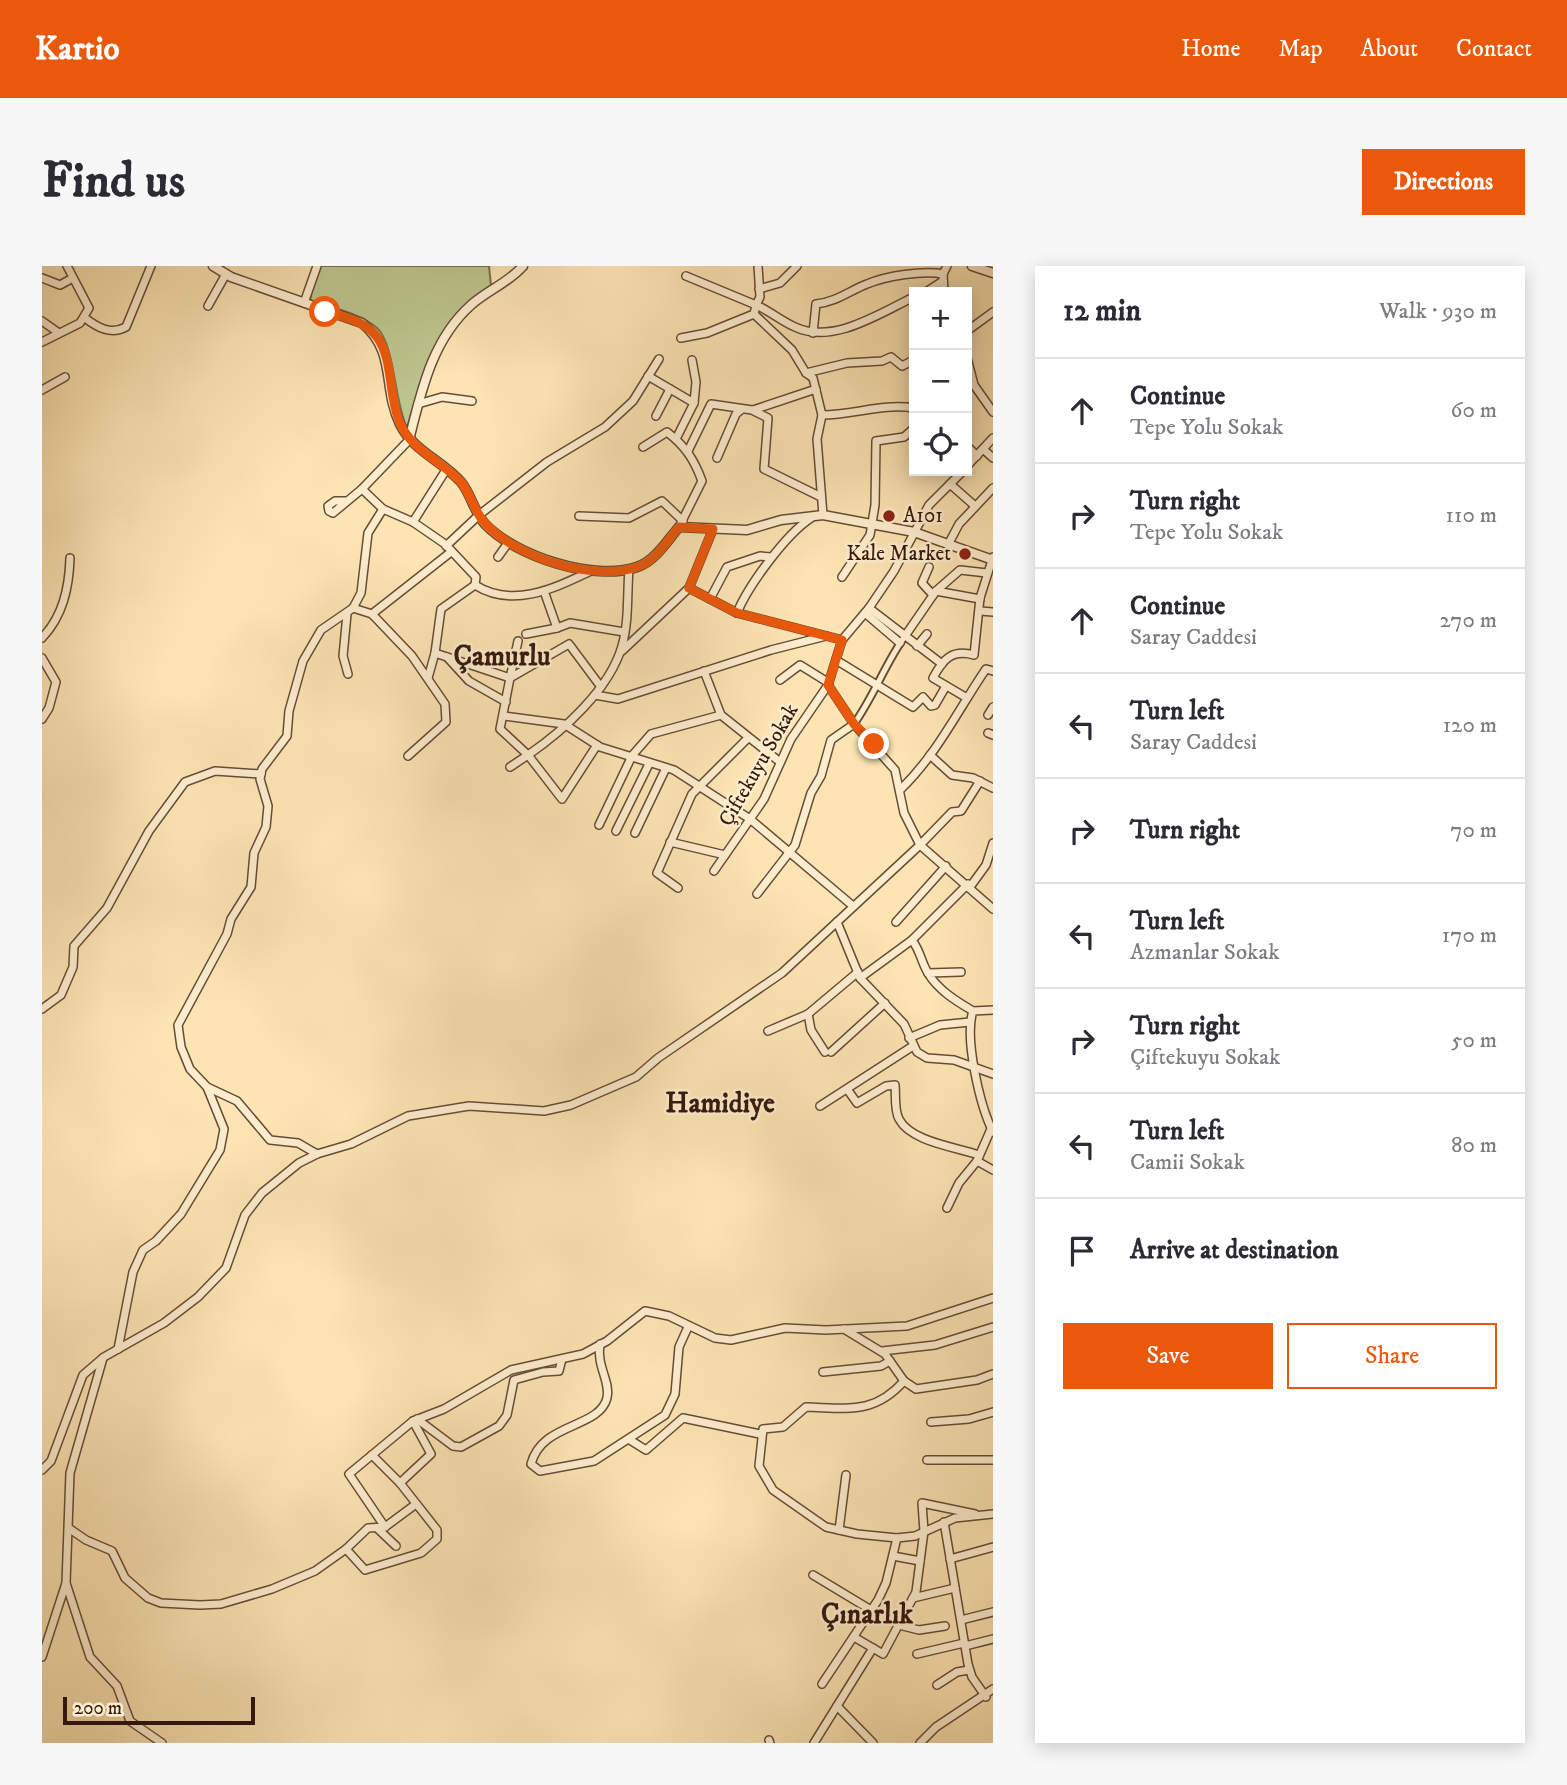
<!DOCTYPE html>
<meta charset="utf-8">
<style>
:root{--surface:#fff;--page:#f7f7f7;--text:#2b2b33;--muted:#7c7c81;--line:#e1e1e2;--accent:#ea580c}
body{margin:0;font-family:"IM FELL DW Pica",serif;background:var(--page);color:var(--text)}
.controls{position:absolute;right:21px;top:21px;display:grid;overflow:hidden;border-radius:0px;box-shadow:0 4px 18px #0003}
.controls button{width:63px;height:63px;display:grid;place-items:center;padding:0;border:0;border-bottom:2px solid var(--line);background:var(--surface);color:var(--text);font:35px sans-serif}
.scale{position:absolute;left:21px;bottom:18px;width:192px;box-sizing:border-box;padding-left:7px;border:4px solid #35190e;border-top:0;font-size:19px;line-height:24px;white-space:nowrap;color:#35190e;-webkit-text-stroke:5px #fdedce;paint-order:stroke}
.stop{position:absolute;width:21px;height:21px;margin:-16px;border:5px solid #ea580c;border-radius:50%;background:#fff}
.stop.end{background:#ea580c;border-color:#fff;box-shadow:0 2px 7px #0008}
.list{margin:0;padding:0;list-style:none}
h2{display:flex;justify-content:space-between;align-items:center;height:91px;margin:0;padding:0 28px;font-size:30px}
h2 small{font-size:23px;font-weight:400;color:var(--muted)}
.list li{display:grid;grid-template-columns:46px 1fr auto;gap:21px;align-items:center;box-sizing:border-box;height:105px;padding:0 28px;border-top:2px solid var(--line)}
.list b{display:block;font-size:26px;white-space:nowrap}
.list p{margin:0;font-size:23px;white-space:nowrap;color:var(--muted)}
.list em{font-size:23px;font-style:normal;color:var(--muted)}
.actions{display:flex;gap:14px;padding:21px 28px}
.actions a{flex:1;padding:16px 0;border:2px solid var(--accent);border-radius:0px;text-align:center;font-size:24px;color:var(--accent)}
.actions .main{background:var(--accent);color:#fff}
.icon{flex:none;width:38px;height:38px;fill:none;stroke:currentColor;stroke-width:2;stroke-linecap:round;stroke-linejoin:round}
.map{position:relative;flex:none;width:951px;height:1477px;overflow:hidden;border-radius:0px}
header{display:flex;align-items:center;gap:42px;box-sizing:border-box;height:98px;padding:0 35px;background:var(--accent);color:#fff}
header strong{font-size:33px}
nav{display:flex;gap:38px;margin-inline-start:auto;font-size:24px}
.intro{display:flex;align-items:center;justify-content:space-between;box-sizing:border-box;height:168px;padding:0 42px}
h1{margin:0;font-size:49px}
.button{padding:18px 32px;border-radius:0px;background:var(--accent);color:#fff;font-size:24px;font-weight:700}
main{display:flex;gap:42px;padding:0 42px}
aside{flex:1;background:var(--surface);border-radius:0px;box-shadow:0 4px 18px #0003}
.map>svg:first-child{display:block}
.green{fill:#bdc58e;stroke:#796f4e;stroke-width:2}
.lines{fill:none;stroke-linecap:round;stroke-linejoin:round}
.pedestrian-casing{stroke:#674c37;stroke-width:9}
.minor-casing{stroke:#674c37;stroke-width:10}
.tertiary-casing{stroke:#674c37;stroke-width:11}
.pedestrian{stroke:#fdedce;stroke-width:5}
.minor{stroke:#fdedce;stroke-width:7}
.tertiary{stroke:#fdedce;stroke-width:8}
.route{stroke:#ea580c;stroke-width:9}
.poi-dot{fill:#8f2418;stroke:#fdedce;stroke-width:2.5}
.labels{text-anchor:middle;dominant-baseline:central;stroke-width:5;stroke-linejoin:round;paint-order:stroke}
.poi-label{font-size:21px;fill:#35190e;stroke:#fdedce;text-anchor:start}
.street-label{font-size:21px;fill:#35190e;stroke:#fdedce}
.district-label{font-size:28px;font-weight:bold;fill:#35190e;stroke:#fdedce}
</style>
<header>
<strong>Kartio</strong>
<nav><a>Home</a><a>Map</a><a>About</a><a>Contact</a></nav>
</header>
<div class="intro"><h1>Find us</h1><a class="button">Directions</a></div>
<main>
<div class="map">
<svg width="951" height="1477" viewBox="0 0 951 1477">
<rect width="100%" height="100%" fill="#fce4b3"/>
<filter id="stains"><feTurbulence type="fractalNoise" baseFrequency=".00286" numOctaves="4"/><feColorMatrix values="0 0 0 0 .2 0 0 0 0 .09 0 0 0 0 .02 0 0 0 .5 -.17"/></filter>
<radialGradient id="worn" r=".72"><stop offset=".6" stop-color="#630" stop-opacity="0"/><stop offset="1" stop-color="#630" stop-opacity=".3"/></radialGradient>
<path class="green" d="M279,0H447L449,20C398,52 381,106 365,162C352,135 353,79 335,62C320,48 288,41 268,34L273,8Z"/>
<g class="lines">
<g class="pedestrian-casing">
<path id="pedestrian" d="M812,458C832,430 843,398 863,370"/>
</g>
<g class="minor-casing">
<g id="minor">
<path d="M644,10L714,39L718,31L716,0"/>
<path d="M0,12L18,19L29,13"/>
<path d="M717,23L738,17L755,0"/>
<path d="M884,26L901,15"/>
<path d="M902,26L901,8L905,0"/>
<path d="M262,37L275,0"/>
<path d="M166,40L184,8"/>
<path d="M712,48L750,84L764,107L771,112L780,149L775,173L781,249"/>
<path d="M43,52C56,62 69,69 84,61L109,0"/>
<path d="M0,55L17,67"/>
<path d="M925,65L951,46"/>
<path d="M771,67L774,38C794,36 807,25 825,18C844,10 881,4 901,8"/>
<path d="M639,72L665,67L712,48L714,39C728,45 739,55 753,61C791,79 838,47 872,31"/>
<path d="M0,76L38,57L47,42L25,0"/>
<path d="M925,92L932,119L951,146"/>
<path d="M650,94L654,116L652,137"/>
<path d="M764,107L805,97L840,95L849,91L860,100L872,94"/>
<path d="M606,110L652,137L634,173"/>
<path d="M0,124L23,111"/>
<path d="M376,138L400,131L430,135"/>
<path d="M711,144L774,123"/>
<path d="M780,149C812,149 840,137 872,142"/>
<path d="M614,150L628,123"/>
<path d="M369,172L320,223L341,243L371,256L404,204"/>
<path d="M925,180L935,190"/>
<path d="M601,181L625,166C643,180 652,193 660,215L637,261"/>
<path d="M941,183L951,192"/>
<path d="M646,185L669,138L710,144L726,152L722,203L777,230"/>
<path d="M675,192L694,148L700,143"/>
<path d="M925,200L951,172"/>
<path d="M908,218L933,240"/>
<path d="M305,235H293L286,240L287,245L291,247L320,223"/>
<path d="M341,243L326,267L319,327L311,342L330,348L370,390L403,438L404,456L366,490"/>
<path d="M537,250L587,252L620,235L641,255"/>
<path d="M371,256L403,278L434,311L433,319"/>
<path d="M907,277L917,258L951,222"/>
<path d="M404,280L437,249L505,196L563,161L591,135L617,93"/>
<path d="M456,291L466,277"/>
<path d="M887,301L880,317L891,329"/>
<path d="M800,311L828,269L833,239L834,175L862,171L872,162"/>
<path d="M647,322L671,263"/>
<path d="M502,325L515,362L528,357L582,366"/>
<path d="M894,325L938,333"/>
<path d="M668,333L685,301L718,290L729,291"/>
<path d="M827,342L900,398"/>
<path d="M938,345L951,346"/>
<path d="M695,347C706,320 744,268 769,252"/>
<path d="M823,347L858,377"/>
<path d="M305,348L301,390L306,408"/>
<path d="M330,348L409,286"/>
<path d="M484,368L515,362"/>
<path d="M863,370L894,325L918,304L945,307"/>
<path d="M0,372C21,350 27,322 28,292"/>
<path d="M875,380L885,368"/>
<path d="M580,385L647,322L695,347L800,374"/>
<path d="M393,387L399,343L433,319C471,343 513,322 549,305"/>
<path d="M405,391L427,415L464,436"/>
<path d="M0,392L14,416L7,442L0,453"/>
<path d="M794,394L871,441L881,431L889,440L893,439L904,420"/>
<path d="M662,405L679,449L738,496"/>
<path d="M386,412L393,387L468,412L458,463L486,489L468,501"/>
<path d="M468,412L527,378L559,421"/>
<path d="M468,412L476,375"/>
<path d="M738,414L758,399L787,417"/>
<path d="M786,419L812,458L853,504L862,547L878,579L951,643"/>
<path d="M553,429L576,433L729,384L784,370"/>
<path d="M925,432L891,412C901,393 910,383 932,389L938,332L951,291"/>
<path d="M946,449L951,441"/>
<path d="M462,450L522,458L558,481L632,504L708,553L811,640"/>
<path d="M946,467L951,469"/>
<path d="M555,479L520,533L486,489C521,465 568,423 580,380C587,356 585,328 587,303"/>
<path d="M888,489L910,509L931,512L951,522"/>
<path d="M588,492L609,468L679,449"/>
<path d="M859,523C895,488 916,444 944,403L951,405"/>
<path d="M557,559L589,492"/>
<path d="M574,565L607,498"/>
<path d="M593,567L624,502"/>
<path d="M628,576L683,589"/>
<path d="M878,579L910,546L919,545L938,515"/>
<path d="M672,605L722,533L749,473L786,419L800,374L827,342L852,305L887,239L921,205"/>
<path d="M928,621L944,599L951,577"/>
<path d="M636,622L615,607L650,528L706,472"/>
<path d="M715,628L753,579L769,527L779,510L789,474L812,458"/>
<path d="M795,656L818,712L862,758L875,786L885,792L912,794L951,808"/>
<path d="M854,656L904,600"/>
<path d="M870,674C879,686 879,696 886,707"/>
<path d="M919,706L886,707C896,724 914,735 931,745"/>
<path d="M818,712L870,674L926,618"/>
<path d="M0,743L19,729L31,701L32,680L65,642L107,565L143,516L173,505L219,508"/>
<path d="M951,744L931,745C922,772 938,840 951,866"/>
<path d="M766,748L769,764L783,786"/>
<path d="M726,765L766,748L816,706"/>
<path d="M867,772L898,759L928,756"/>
<path d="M789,786L843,737"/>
<path d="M805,823L815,837L844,820L853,819C854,829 852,844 857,853C869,876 914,881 937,889"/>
<path d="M778,840L871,780"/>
<path d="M275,888L256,877L228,874L195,835L165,821L148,803L139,781L136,759L185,668L189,653L209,621L212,587L224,561L226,540L218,513L220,503L245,470L247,445L261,395L279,364L311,342"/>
<path d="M935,895L951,904"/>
<path d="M905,942L917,917L935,895L949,863"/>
<path d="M802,1063L843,1088L862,1115L874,1123L935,1114L951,1108"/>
<path d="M558,1078C554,1100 569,1116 565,1132C557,1163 500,1156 489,1198L498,1205L552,1195L623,1149L633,1128L637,1081L646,1061"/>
<path d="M76,1083L91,1006L101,984L114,975L139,948L178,884L182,863L165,821"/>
<path d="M840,1085L893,1079L951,1061"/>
<path d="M61,1092L28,1207L24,1317L48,1391L75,1420L88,1455L120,1477"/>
<path d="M781,1106L839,1100L848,1095"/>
<path d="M862,1115C832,1149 805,1142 764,1141L741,1161L721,1163L717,1200L731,1224L784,1261L815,1268L855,1272L873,1270L913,1252L951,1248"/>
<path d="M375,1153L411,1180L419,1181L457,1160L465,1149L472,1114L501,1106L517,1105L520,1093"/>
<path d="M889,1156L927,1153L951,1146"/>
<path d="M588,1174L604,1184L641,1152L718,1168"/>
<path d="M330,1189L358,1217"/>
<path d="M885,1194H951"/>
<path d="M0,1204L9,1195L41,1109L62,1091L122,1057L156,1031L184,1002L203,949L220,927L257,897L275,888L309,878L366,850L427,840L502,845L529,839L594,811L616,792L740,707L878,579"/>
<path d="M374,1238L343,1261L307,1208L371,1155L402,1143L469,1104L541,1088L565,1075L603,1045L627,1050L673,1072L689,1074L743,1062L784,1064L865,1060L951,1032"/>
<path d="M902,1256L926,1398L930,1411L944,1431"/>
<path d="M343,1261L326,1262L304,1283L323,1304L379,1287L395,1273V1264L358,1217L389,1188L371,1155"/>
<path d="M335,1262L354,1280"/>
<path d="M28,1263L44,1274L70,1285L83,1312L106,1332L119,1337L158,1339L179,1338L230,1323L273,1305L304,1283"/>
<path d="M797,1264L804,1209"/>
<path d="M851,1290L878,1295"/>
<path d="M908,1293L951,1281"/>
<path d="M771,1309L829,1344"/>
<path d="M871,1332L913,1322"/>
<path d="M919,1354L951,1346"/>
<path d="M857,1359L877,1364L903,1360"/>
<path d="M812,1371L841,1388L874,1326L882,1265L880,1237L933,1248"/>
<path d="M923,1380L951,1373"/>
<path d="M875,1388L922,1377"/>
<path d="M0,1391L24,1317"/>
<path d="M780,1418L836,1334L844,1317L855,1272"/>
<path d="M895,1419L915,1406L927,1404"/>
<path d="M795,1440L831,1477"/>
<path d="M727,1474L728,1477"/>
<path d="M772,1477L831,1382"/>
<path d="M878,1477L894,1461L951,1423"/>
</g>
</g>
<g class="tertiary-casing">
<g id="tertiary">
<path d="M171,0L189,11L320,57C355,86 340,121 358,158C371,185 401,195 419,216C429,228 432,246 443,258C473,290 552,316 595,301C613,295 625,275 637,261L705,264L739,254L781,249L872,266L951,294"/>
<path d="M930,0L951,7"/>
<path d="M368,170C380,122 391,73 429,39C446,24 466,17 481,0"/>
</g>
</g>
<use href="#pedestrian" class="pedestrian"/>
<use href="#minor" class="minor"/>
<use href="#tertiary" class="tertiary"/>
</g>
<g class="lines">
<path class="route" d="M283,46C301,50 323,55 335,71C352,94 346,131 358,157C370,185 400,195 419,216C429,228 432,246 443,257C473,291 551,316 595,301C613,296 625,275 637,261L671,263L647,322L695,347L800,374L786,419L812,458L832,478"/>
</g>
<g class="poi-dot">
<circle cx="847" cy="250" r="7"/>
<circle cx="923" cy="288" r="7"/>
</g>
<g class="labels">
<g class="poi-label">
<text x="861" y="250">A101</text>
<text x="909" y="288" text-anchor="end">Kale Market</text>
</g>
<g class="street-label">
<text transform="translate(717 499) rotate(-60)">Çiftekuyu Sokak</text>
</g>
<g class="district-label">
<text x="460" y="390">Çamurlu</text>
<text x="678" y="837">Hamidiye</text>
<text x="825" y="1348">Çınarlık</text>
</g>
</g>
<rect width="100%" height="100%" filter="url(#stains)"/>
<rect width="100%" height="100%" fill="url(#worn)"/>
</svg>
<div class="controls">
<button>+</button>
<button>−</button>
<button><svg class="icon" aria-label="locate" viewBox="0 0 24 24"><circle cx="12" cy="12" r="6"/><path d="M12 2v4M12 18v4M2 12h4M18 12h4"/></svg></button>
</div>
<div class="scale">200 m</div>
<div class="stop" style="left:283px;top:46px"></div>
<div class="stop end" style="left:832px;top:478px"></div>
</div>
<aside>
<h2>12 min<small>Walk · 930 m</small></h2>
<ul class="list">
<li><svg class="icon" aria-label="ahead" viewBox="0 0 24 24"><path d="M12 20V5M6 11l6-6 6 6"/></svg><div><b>Continue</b><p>Tepe Yolu Sokak</p></div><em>60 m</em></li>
<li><svg class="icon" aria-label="right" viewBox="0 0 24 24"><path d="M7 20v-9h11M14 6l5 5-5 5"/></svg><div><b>Turn right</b><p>Tepe Yolu Sokak</p></div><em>110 m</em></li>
<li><svg class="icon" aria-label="ahead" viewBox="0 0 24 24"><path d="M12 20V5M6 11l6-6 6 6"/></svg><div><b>Continue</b><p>Saray Caddesi</p></div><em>270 m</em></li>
<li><svg class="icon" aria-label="left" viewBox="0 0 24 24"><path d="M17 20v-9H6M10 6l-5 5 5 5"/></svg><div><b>Turn left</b><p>Saray Caddesi</p></div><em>120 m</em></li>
<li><svg class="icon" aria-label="right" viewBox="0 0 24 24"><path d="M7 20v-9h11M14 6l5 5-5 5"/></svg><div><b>Turn right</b></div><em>70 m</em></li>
<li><svg class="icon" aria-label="left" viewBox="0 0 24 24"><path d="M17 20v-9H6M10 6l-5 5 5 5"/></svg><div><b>Turn left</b><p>Azmanlar Sokak</p></div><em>170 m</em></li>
<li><svg class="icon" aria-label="right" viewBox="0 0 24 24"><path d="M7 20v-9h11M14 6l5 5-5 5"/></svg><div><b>Turn right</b><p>Çiftekuyu Sokak</p></div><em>50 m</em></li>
<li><svg class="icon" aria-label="left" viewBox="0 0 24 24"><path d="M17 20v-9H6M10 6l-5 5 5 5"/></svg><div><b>Turn left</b><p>Camii Sokak</p></div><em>80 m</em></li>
<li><svg class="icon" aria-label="arrive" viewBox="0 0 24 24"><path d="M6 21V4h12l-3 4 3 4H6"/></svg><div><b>Arrive at destination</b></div></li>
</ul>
<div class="actions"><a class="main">Save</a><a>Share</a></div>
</aside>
</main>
